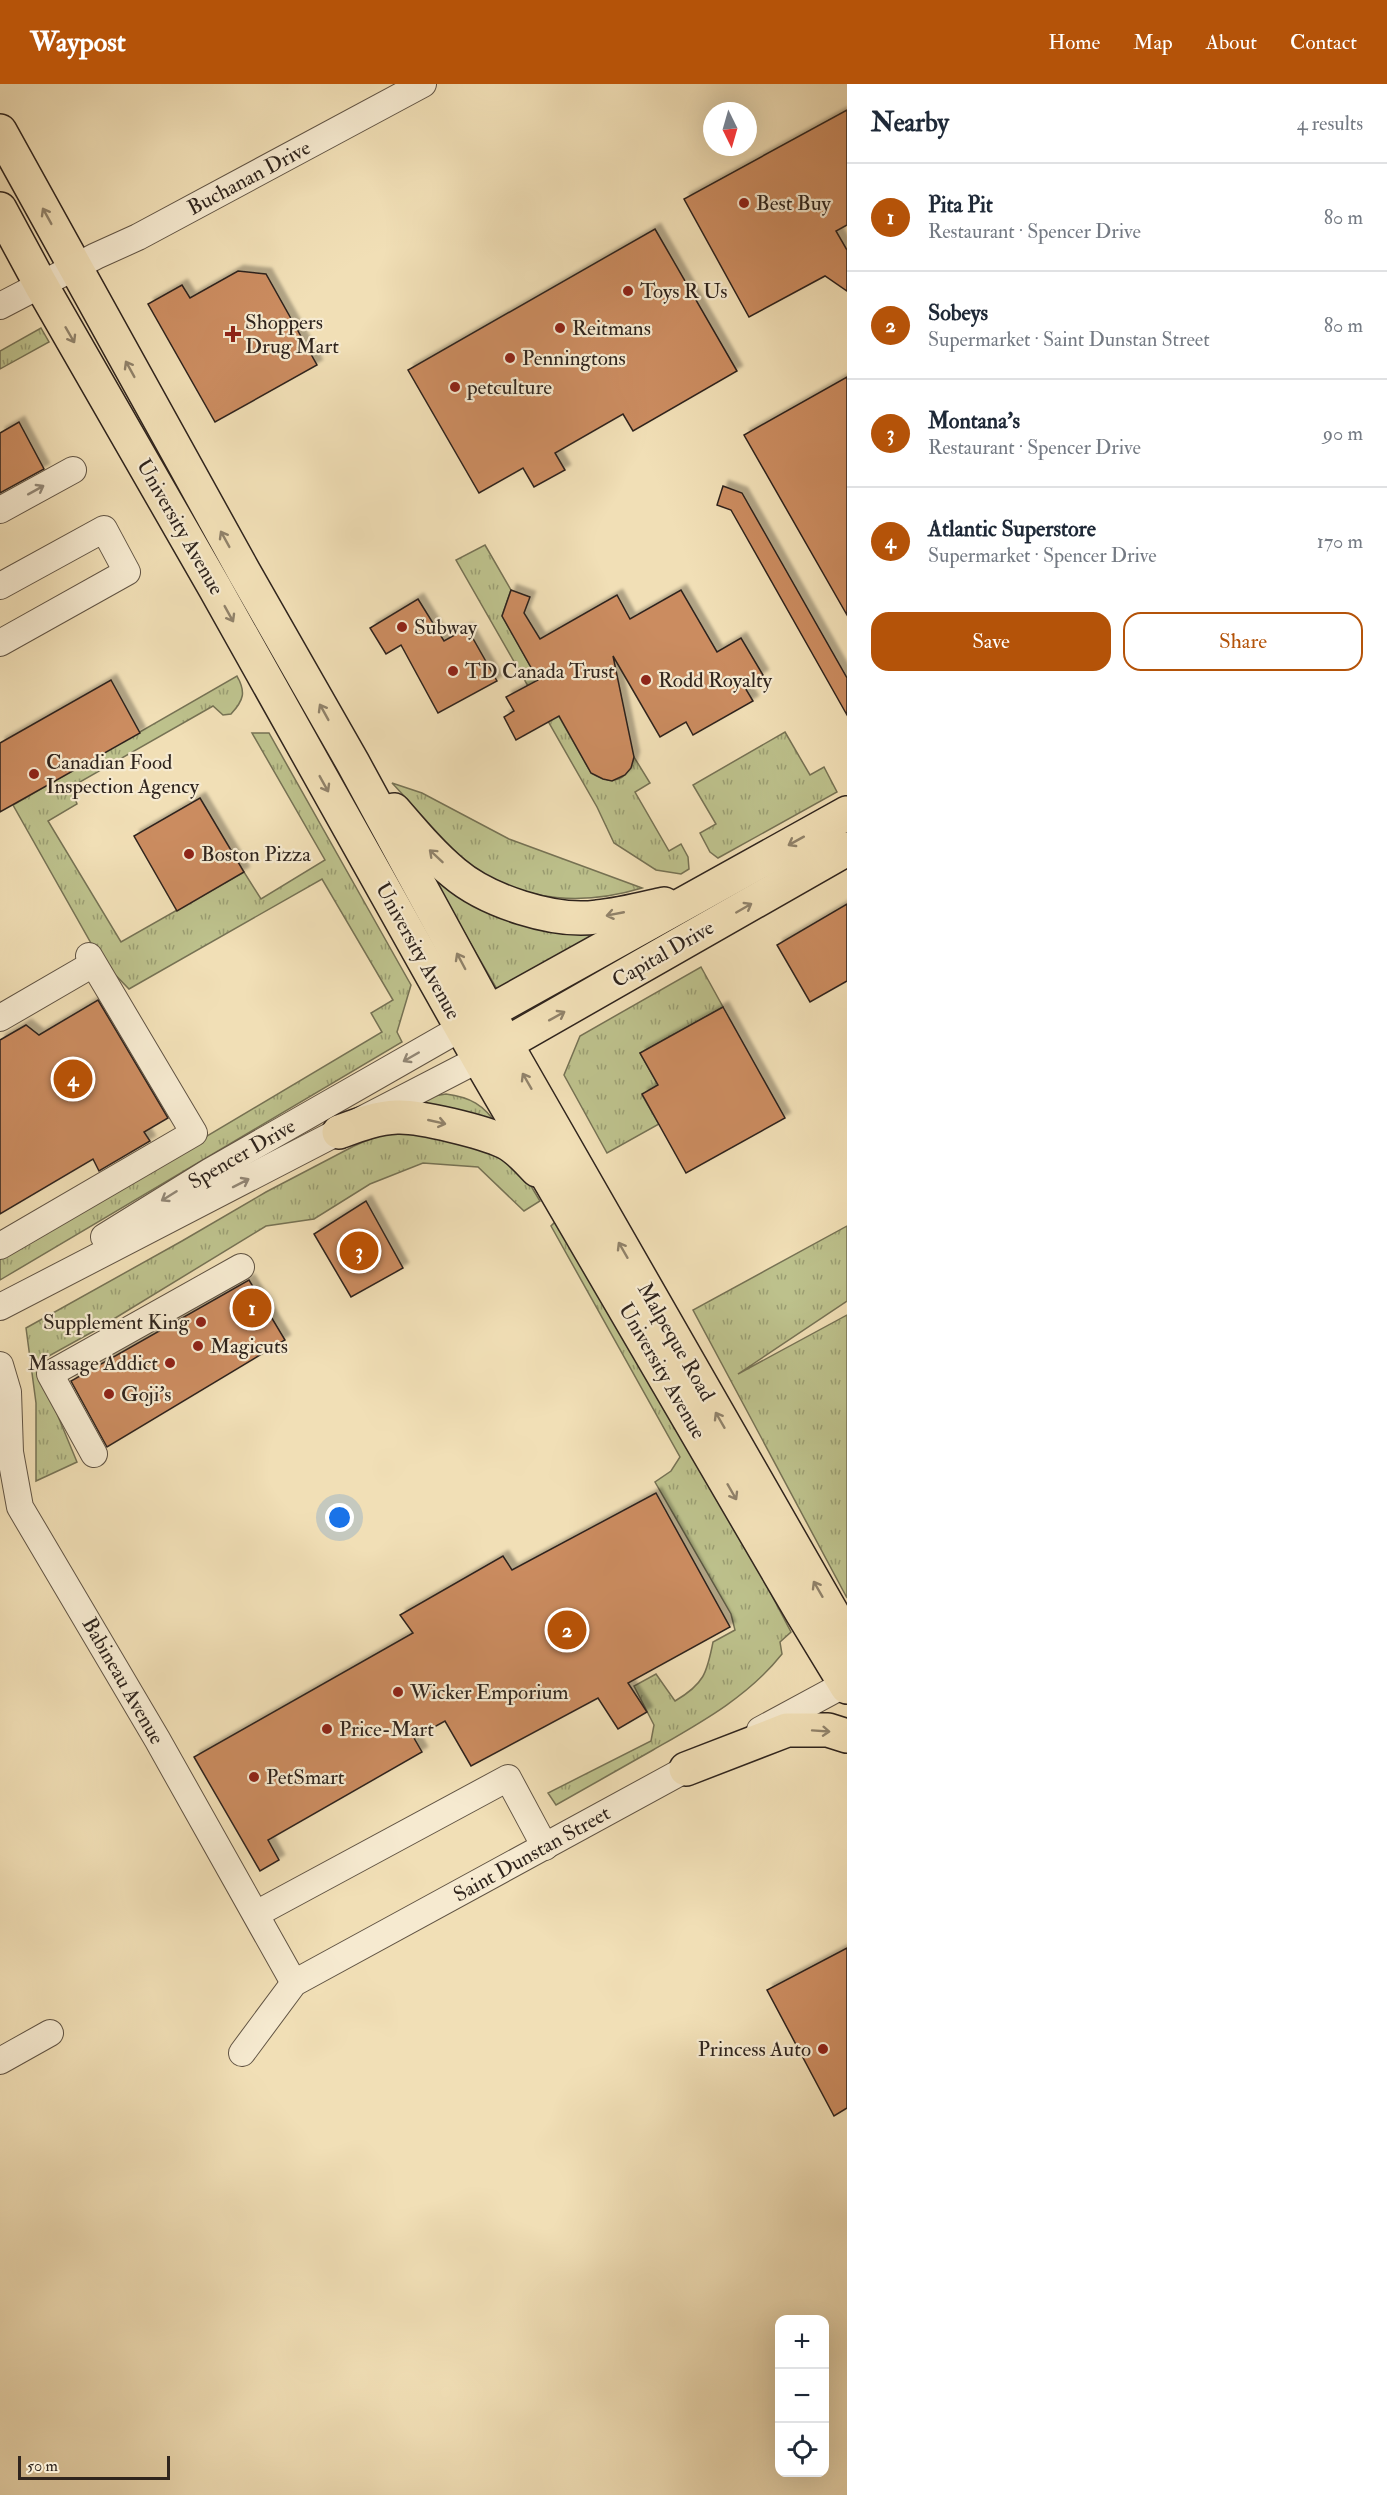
<!DOCTYPE html>
<meta charset="utf-8">
<style>
:root{--surface:#fff;--page:#f2f2f3;--text:#1f2937;--muted:#747a83;--line:#e0e1e3;--accent:#b45309}
body{margin:0;font-family:"IM FELL Double Pica",serif;background:var(--page);color:var(--text)}
.controls{position:absolute;right:18px;bottom:18px;display:grid;overflow:hidden;border-radius:12px;box-shadow:0 6px 24px #0002}
.controls button{width:54px;height:54px;display:grid;place-items:center;padding:0;border:0;border-bottom:2px solid var(--line);background:var(--surface);color:var(--text);font:30px sans-serif}
.compass{position:absolute;left:703px;top:18px;width:54px;height:54px;border-radius:50%;background:var(--surface);box-shadow:0 6px 24px #0002;rotate:175deg}
.scale{position:absolute;left:18px;bottom:15px;width:152px;box-sizing:border-box;padding-left:6px;border:3px solid #2f241d;border-top:0;font-size:16px;line-height:21px;white-space:nowrap;color:#2f241d;-webkit-text-stroke:4px #f6ead0;paint-order:stroke}
.you{position:absolute;left:340px;top:1434px;width:21px;height:21px;margin:-15px;border:4px solid #fff;border-radius:50%;background:#1a73e8;box-shadow:0 0 0 9px #1a73e833}
.badge{display:grid;place-items:center;width:39px;height:39px;border-radius:50%;background:var(--accent);color:#fff;font-size:20px;font-weight:700}
.pin{position:absolute;translate:-50% -50%;border:3px solid #fff;box-shadow:0 2px 6px #0006}
.list{margin:0;padding:0;list-style:none}
h2{display:flex;justify-content:space-between;align-items:center;height:78px;margin:0;padding:0 24px;font-size:26px}
h2 small{font-size:20px;font-weight:400;color:var(--muted)}
.list li{display:grid;grid-template-columns:39px 1fr auto;gap:18px;align-items:center;box-sizing:border-box;height:108px;padding:0 24px;border-top:2px solid var(--line)}
.list b{display:block;font-size:22px;white-space:nowrap}
.list p{margin:0;font-size:20px;white-space:nowrap;color:var(--muted)}
.list em{font-size:20px;font-style:normal;color:var(--muted)}
.actions{display:flex;gap:12px;padding:18px 24px}
.actions a{flex:1;padding:14px 0;border:2px solid var(--accent);border-radius:18px;text-align:center;font-size:21px;color:var(--accent)}
.actions .main{background:var(--accent);color:#fff}
.icon{flex:none;width:33px;height:33px;fill:none;stroke:currentColor;stroke-width:2;stroke-linecap:round;stroke-linejoin:round}
.map{position:relative;flex:none;width:847px;height:2411px;overflow:hidden}
header{display:flex;align-items:center;gap:36px;box-sizing:border-box;height:84px;padding:0 30px;background:var(--accent);color:#fff}
header strong{font-size:28px}
nav{display:flex;gap:33px;margin-inline-start:auto;font-size:21px}
main{display:flex}
aside{flex:1;background:var(--surface)}
.map>svg:first-child{display:block}
.grass{fill:url(#grass-tufts);stroke:#767254;stroke-width:1.5}
.building{fill:#cb8c61;stroke:#2f241d;stroke-width:1.5;filter:url(#shadow)}
.lines{fill:none;stroke-linecap:round;stroke-linejoin:round}
.minor-casing{stroke:#605343;stroke-width:28}
.major-casing{stroke:#2f241d;stroke-width:36}
.minor{stroke:#f6ead0;stroke-width:26}
.major{stroke:#f1dfb6;stroke-width:33}
.oneway{stroke:#90826a}
.oneway2{stroke:#928776}
.poi-dot{fill:#8f2418;stroke:#f6ead0;stroke-width:2}
.labels{text-anchor:middle;dominant-baseline:central;stroke-width:4.5;stroke-linejoin:round;paint-order:stroke}
.street-label{font-size:21px;fill:#2f241d;stroke:#f6ead0}
.poi-label{font-size:21px;fill:#2f241d;stroke:#f6ead0;text-anchor:start}
</style>
<header>
<strong>Waypost</strong>
<nav><a>Home</a><a>Map</a><a>About</a><a>Contact</a></nav>
</header>
<main>
<div class="map">
<svg width="847" height="2411" viewBox="0 0 847 2411">
<defs>
<pattern id="grass-tufts" width="24" height="20" patternUnits="userSpaceOnUse" patternTransform="scale(1.5)"><rect width="24" height="20" fill="#bdc18c"/><path d="M3 7l-1-3M5 7V3M7 7l1-3M15 17l-1-3M17 17v-4M19 17l1-3" fill="none" stroke="#9a9d72"/></pattern>
<filter id="shadow"><feDropShadow dx="5.5" dy="-5.5" stdDeviation="1.5" flood-color="#0004"/></filter>
</defs>
<rect width="100%" height="100%" fill="#f1dfb6"/>
<filter id="stains"><feTurbulence type="fractalNoise" baseFrequency=".00333" numOctaves="4"/><feColorMatrix values="0 0 0 0 .2 0 0 0 0 .09 0 0 0 0 .02 0 0 0 .5 -.17"/></filter>
<radialGradient id="worn" r=".72"><stop offset=".6" stop-color="#630" stop-opacity="0"/><stop offset="1" stop-color="#630" stop-opacity=".3"/></radialGradient>
<g class="grass">
<path d="M41,244L49,258L0,285V267Z"/>
<path d="M485,461L511,506L502,532L591,689C612,701 627,699 634,673L650,699L635,708L669,767L681,760L688,773L689,785L681,790L656,786L614,759L597,723L456,476Z"/>
<path d="M237,592C246,608 244,616 231,630L223,631L213,622L71,703L77,720L48,737L121,858L244,788L261,815L325,776L252,649H269L411,901L397,948L402,958L0,1196V1175L382,948L371,929L393,916L322,795L129,905L100,875L13,721Z"/>
<path d="M785,648L810,691L824,683L837,708L718,774L710,768L700,749L716,740L693,701Z"/>
<path d="M392,699L422,709L509,755L642,804C586,821 525,819 475,784C448,764 416,724 392,699Z"/>
<path d="M428,786C444,804 465,821 489,827C528,837 570,840 610,847L498,907Z"/>
<path d="M701,883L723,923L640,969L658,1001L642,1011L659,1040L607,1069L564,991L580,952Z"/>
<path d="M446,1010C470,1013 484,1021 497,1041L398,1027L434,1012Z"/>
<path d="M399,1047L478,1060L519,1082L540,1117L524,1127L478,1083L423,1079L370,1100L314,1135L266,1142L94,1247L36,1279L77,1378L36,1397V1319L26,1244L182,1157L266,1108L354,1062L379,1051Z"/>
<path d="M556,1137L727,1426L791,1548L780,1558L782,1570C748,1613 700,1639 653,1666C621,1684 588,1703 556,1721L548,1709L651,1657L654,1641L634,1602L656,1590L675,1617C704,1600 707,1589 713,1558L735,1546L731,1530L655,1398L671,1387L680,1373L551,1142Z"/>
<path d="M847,1142V1217L738,1290L847,1231V1514L693,1226Z"/>
</g>
<g class="building">
<path d="M847,26V141L836,147L847,166V207L825,192L749,233L684,115Z"/>
<path d="M655,145L737,287L633,347L623,330L555,369L565,386L534,403L523,384L479,409L408,286Z"/>
<path d="M238,187L266,190L317,281L215,338L148,220L182,201L190,214Z"/>
<path d="M847,293V531L744,351Z"/>
<path d="M19,338L44,385L0,409V349Z"/>
<path d="M723,402L742,409L847,594V631L731,426L717,421Z"/>
<path d="M511,506L530,513L524,529L540,555L617,511L630,535L681,506L717,568L741,554L763,591L744,602L753,617L693,651L686,638L660,653L613,572L634,673L631,684L625,691L612,697L603,695L591,689L559,632L516,656L504,633L514,627L506,613L538,596L502,532Z"/>
<path d="M418,515L444,557L467,544L497,597L438,629L401,561L386,570L370,544Z"/>
<path d="M111,596L140,649L0,728V659Z"/>
<path d="M200,714L244,788L177,827L134,752Z"/>
<path d="M847,820V897L810,918L777,861Z"/>
<path d="M98,916L168,1034L144,1048L150,1057L99,1087L93,1075L0,1130V956L26,941L39,951Z"/>
<path d="M723,923L785,1034L686,1089L642,1010L658,1001L640,969Z"/>
<path d="M366,1117L403,1184L351,1213L314,1150Z"/>
<path d="M249,1196L285,1256L107,1363L71,1297Z"/>
<path d="M656,1409L730,1543L628,1599L647,1628L618,1645L598,1614L471,1682L445,1637L414,1654L422,1668L268,1756L279,1776L260,1787L194,1673L413,1549L400,1531L503,1472L512,1486Z"/>
<path d="M847,1864V2024L834,2032L767,1906Z"/>
</g>
<g class="lines">
<g class="minor-casing">
<g id="minor">
<path d="M0,222L96,172L138,153L423,0"/>
<path d="M0,426L73,386"/>
<path d="M0,502L104,445L127,488L0,559"/>
<path d="M0,934L93,880"/>
<path d="M104,1153L209,1088L461,944"/>
<path d="M0,1162L194,1049L89,872"/>
<path d="M0,1223L479,975"/>
<path d="M0,1281L8,1308L10,1368L20,1423L157,1655L294,1899"/>
<path d="M94,1370L50,1290L241,1183"/>
<path d="M760,1646L847,1599"/>
<path d="M256,1830L508,1694L545,1763"/>
<path d="M242,1969L294,1899L701,1677"/>
<path d="M0,1977L50,1949"/>
</g>
</g>
<g class="major-casing">
<g id="major">
<path d="M0,47L244,488L353,679L506,960L847,1555"/>
<path d="M0,125L41,201L215,504L479,975L802,1529L847,1603"/>
<path d="M394,726C413,748 432,771 454,789C487,817 554,839 597,833C619,831 642,825 664,820"/>
<path d="M471,938L847,729"/>
<path d="M486,971L847,765"/>
<path d="M339,1048C358,1041 376,1034 397,1033C420,1032 484,1048 505,1058C517,1064 528,1076 537,1086"/>
<path d="M686,1685L787,1646H828L847,1652"/>
</g>
</g>
<use href="#minor" class="minor"/>
<use href="#major" class="major"/>
</g>
<defs><path id="oneway-shaft" d="M-6 0H5M1.5-3L5.5 0L1.5 3" fill="none" stroke-width="1.6" stroke-linecap="round" stroke-linejoin="round" transform="scale(1.5)"/></defs>
<g class="oneway">
<use href="#oneway-shaft" transform="translate(47 132) rotate(-119)"/>
<use href="#oneway-shaft" transform="translate(70 251) rotate(60)"/>
<use href="#oneway-shaft" transform="translate(130 285) rotate(-119)"/>
<use href="#oneway-shaft" transform="translate(225 455) rotate(-119)"/>
<use href="#oneway-shaft" transform="translate(229 530) rotate(61)"/>
<use href="#oneway-shaft" transform="translate(324 628) rotate(-119)"/>
<use href="#oneway-shaft" transform="translate(324 700) rotate(61)"/>
<use href="#oneway-shaft" transform="translate(796 757) rotate(151)"/>
<use href="#oneway-shaft" transform="translate(436 772) rotate(-137)"/>
<use href="#oneway-shaft" transform="translate(744 824) rotate(-30)"/>
<use href="#oneway-shaft" transform="translate(615 830) rotate(169)"/>
<use href="#oneway-shaft" transform="translate(461 877) rotate(-118)"/>
<use href="#oneway-shaft" transform="translate(557 932) rotate(-29)"/>
<use href="#oneway-shaft" transform="translate(527 997) rotate(-120)"/>
<use href="#oneway-shaft" transform="translate(437 1038) rotate(13)"/>
<use href="#oneway-shaft" transform="translate(623 1166) rotate(-120)"/>
<use href="#oneway-shaft" transform="translate(720 1336) rotate(-120)"/>
<use href="#oneway-shaft" transform="translate(732 1408) rotate(60)"/>
<use href="#oneway-shaft" transform="translate(818 1505) rotate(-120)"/>
<use href="#oneway-shaft" transform="translate(821 1647) rotate(4)"/>
</g>
<g class="oneway2">
<use href="#oneway-shaft" transform="translate(36 406) rotate(-29)"/>
<use href="#oneway-shaft" transform="translate(411 973) rotate(150)"/>
<use href="#oneway-shaft" transform="translate(241 1099) rotate(-27)"/>
<use href="#oneway-shaft" transform="translate(169 1112) rotate(148)"/>
</g>
<g class="poi-dot">
<circle cx="744" cy="119" r="6"/>
<circle cx="628" cy="207" r="6"/>
<circle cx="560" cy="244" r="6"/>
<path d="M230 241h6v6h6v6h-6v6h-6v-6h-6v-6h6z"/>
<circle cx="510" cy="274" r="6"/>
<circle cx="455" cy="303" r="6"/>
<circle cx="402" cy="543" r="6"/>
<circle cx="453" cy="587" r="6"/>
<circle cx="646" cy="596" r="6"/>
<circle cx="34" cy="690" r="6"/>
<circle cx="189" cy="770" r="6"/>
<circle cx="201" cy="1238" r="6"/>
<circle cx="198" cy="1262" r="6"/>
<circle cx="170" cy="1279" r="6"/>
<circle cx="109" cy="1310" r="6"/>
<circle cx="398" cy="1608" r="6"/>
<circle cx="327" cy="1645" r="6"/>
<circle cx="254" cy="1693" r="6"/>
<circle cx="823" cy="1965" r="6"/>
</g>
<g class="labels">
<g class="street-label">
<text transform="translate(249 94) rotate(-28)">Buchanan Drive</text>
<text transform="translate(180 443) rotate(60)">University Avenue</text>
<text transform="translate(418 867) rotate(61)">University Avenue</text>
<text transform="translate(663 870) rotate(-30)">Capital Drive</text>
<text transform="translate(242 1070) rotate(-30)">Spencer Drive</text>
<text transform="translate(676 1258) rotate(60)">Malpeque Road</text>
<text transform="translate(662 1287) rotate(60)">University Avenue</text>
<text transform="translate(123 1597) rotate(60)">Babineau Avenue</text>
<text transform="translate(532 1770) rotate(-29)">Saint Dunstan Street</text>
</g>
<g class="poi-label">
<text x="756" y="119">Best Buy</text>
<text x="640" y="207">Toys R Us</text>
<text x="245" y="238">Shoppers<tspan x="245" dy="24">Drug Mart</tspan></text>
<text x="572" y="244">Reitmans</text>
<text x="522" y="274">Penningtons</text>
<text x="467" y="303">petculture</text>
<text x="414" y="543">Subway</text>
<text x="465" y="587">TD Canada Trust</text>
<text x="658" y="596">Rodd Royalty</text>
<text x="46" y="678">Canadian Food<tspan x="46" dy="24">Inspection Agency</tspan></text>
<text x="201" y="770">Boston Pizza</text>
<text x="189" y="1238" text-anchor="end">Supplement King</text>
<text x="210" y="1262">Magicuts</text>
<text x="158" y="1279" text-anchor="end">Massage Addict</text>
<text x="121" y="1310">Goji's</text>
<text x="410" y="1608">Wicker Emporium</text>
<text x="339" y="1645">Price-Mart</text>
<text x="266" y="1693">PetSmart</text>
<text x="811" y="1965" text-anchor="end">Princess Auto</text>
</g>
</g>
<rect width="100%" height="100%" filter="url(#stains)"/>
<rect width="100%" height="100%" fill="url(#worn)"/>
</svg>
<div class="controls">
<button>+</button>
<button>−</button>
<button><svg class="icon" aria-label="locate" viewBox="0 0 24 24"><circle cx="12" cy="12" r="6"/><path d="M12 2v4M12 18v4M2 12h4M18 12h4"/></svg></button>
</div>
<svg class="compass" viewBox="-18 -18 36 36"><path d="M0-13l5 13h-10z" fill="#e53935"/><path d="M0 13l5-13h-10z" fill="#747a83"/></svg>
<div class="scale">50 m</div>
<div class="you"></div>
<div class="pin badge" style="left:252px;top:1224px">1</div>
<div class="pin badge" style="left:567px;top:1546px">2</div>
<div class="pin badge" style="left:359px;top:1167px">3</div>
<div class="pin badge" style="left:73px;top:995px">4</div>
</div>
<aside>
<h2>Nearby<small>4 results</small></h2>
<ul class="list">
<li><span class="badge">1</span><div><b>Pita Pit</b><p>Restaurant · Spencer Drive</p></div><em>80 m</em></li>
<li><span class="badge">2</span><div><b>Sobeys</b><p>Supermarket · Saint Dunstan Street</p></div><em>80 m</em></li>
<li><span class="badge">3</span><div><b>Montana's</b><p>Restaurant · Spencer Drive</p></div><em>90 m</em></li>
<li><span class="badge">4</span><div><b>Atlantic Superstore</b><p>Supermarket · Spencer Drive</p></div><em>170 m</em></li>
</ul>
<div class="actions"><a class="main">Save</a><a>Share</a></div>
</aside>
</main>
